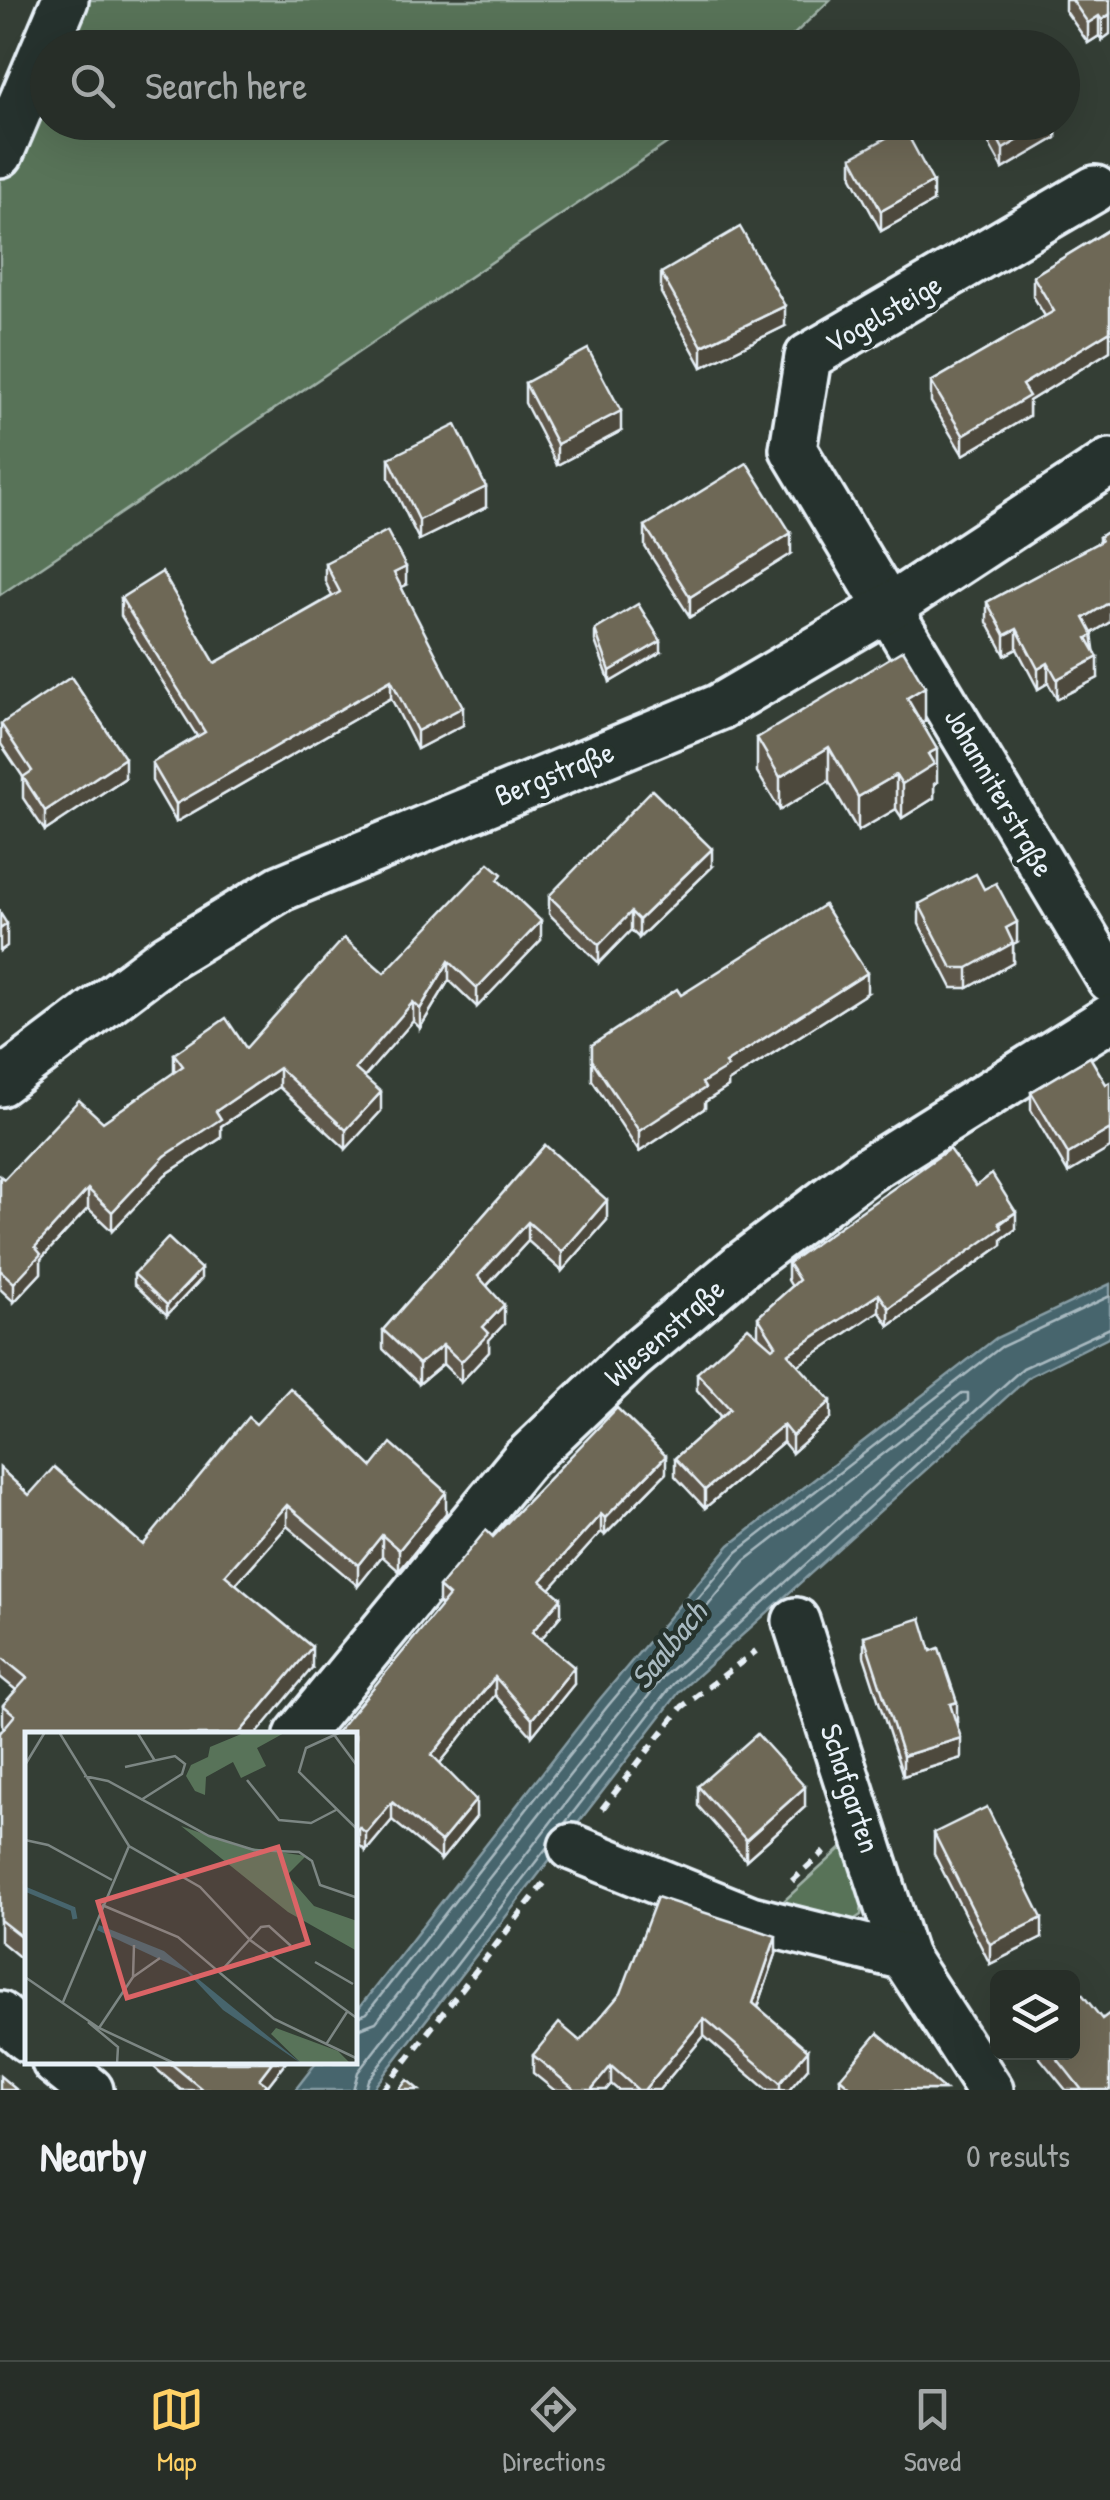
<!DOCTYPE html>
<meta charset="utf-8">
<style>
:root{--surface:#272e28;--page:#2f3630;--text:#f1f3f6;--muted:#a4a8a8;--line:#434a45;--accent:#ffd166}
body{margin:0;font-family:"Patrick Hand",sans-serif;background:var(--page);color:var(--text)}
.controls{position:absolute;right:30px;bottom:30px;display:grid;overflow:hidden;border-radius:15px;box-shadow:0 10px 40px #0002}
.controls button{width:90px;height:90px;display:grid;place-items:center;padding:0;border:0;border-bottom:2px solid var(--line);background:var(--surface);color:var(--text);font:50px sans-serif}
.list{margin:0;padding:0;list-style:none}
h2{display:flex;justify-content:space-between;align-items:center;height:130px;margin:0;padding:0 40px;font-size:42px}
h2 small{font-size:32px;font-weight:400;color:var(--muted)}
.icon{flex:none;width:55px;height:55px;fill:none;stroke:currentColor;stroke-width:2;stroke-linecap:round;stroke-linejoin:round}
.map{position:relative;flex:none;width:1110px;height:2090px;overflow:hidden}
.search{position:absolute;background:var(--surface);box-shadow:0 10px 40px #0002;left:30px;right:30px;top:30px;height:110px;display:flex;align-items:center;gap:25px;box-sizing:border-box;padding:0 35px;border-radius:55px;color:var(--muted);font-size:38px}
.sheet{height:270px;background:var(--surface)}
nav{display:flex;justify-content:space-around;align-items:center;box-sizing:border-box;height:140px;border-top:2px solid var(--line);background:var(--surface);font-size:28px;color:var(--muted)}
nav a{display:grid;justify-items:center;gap:5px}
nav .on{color:var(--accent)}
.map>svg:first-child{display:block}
.green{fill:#587359;stroke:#a0b2a8;stroke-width:2.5}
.water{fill:#47656d;stroke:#879da5;stroke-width:2.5}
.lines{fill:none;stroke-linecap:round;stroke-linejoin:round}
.shore{stroke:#a8b9c0;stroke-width:2.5}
.street-casing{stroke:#e8f1f8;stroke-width:52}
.path{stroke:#e8f1f8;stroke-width:6;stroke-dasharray:10 8;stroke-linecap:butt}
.street{stroke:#26332d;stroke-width:45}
.wall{fill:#5f594b;stroke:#e8f1f8;stroke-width:2.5}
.shaded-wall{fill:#4d493d;stroke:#e8f1f8;stroke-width:2.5}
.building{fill:#6e6857;stroke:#e8f1f8;stroke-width:2.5}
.labels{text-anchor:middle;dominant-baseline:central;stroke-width:9;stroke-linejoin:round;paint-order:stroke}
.street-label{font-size:30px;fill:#e8f1f8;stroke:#26332d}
.water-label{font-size:32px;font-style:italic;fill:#a8b9c0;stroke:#26332d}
.inset-river{fill:none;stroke:#47656d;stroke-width:5}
.inset-road{fill:none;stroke:#7c8683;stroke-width:2.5}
.view{fill:#db6466;fill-opacity:0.15;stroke:#db6466;stroke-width:5}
.inset-edge{fill:none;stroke:#e8f1f8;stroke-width:5}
</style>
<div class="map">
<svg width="1110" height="2090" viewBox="0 0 1110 2090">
<rect width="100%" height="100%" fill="#343e35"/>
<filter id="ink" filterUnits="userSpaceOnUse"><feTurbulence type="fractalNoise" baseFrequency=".01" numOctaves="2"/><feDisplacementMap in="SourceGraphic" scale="20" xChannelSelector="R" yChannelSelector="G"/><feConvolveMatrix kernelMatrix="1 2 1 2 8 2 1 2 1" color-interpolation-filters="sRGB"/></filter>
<g filter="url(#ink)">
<g class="green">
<path d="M65,0H830L781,47L48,48V122L697,123L0,595V154Z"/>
<path d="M846,1844L864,1877L861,1915L839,1929L773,1911Z"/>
</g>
<path class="water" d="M1110,1284V1336L1030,1376L680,1691L372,2090H295L316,2063L355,2062V2013L599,1700L730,1545L996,1338Z"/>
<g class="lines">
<g class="shore">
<path d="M565,1823L673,1684L1023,1368L1110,1328"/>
<path d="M355,2018L367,2013L607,1707L737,1552L1001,1347L1110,1296"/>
<path d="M353,2090L358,2072L663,1677L968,1401V1393H962L745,1561L617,1715L376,2022L355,2030"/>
<path d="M365,2090L368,2080L548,1846"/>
</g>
<g class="street-casing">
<g id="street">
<path d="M0,154L65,0"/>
<path d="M1095,189L808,357L793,449L1110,979"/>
<path d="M0,1083L167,957L281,888L719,707L891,606L1110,462"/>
<path d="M796,1621L904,1957"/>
<path d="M298,1735L523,1461L632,1357L743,1264L866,1171L1110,1018"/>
<path d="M572,1847L751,1919L904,1957L990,2090"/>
<path d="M0,2015L28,2039"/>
<path d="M55,2062L90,2090"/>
</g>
</g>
<g class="path">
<path d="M602,1809L682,1707L756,1651"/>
<path d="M792,1881L824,1852"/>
<path d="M383,2090L545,1882"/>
</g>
<use href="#street" class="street"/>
</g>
<g class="wall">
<path d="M1065,0H1110L1102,40L1099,36L1088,43L1065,10Z"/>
<path d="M977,122H1056V138L1003,169Z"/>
<path d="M852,157L933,202L881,231L852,177Z"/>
<path d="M1110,229V351L1029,401V416L963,455L931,402V382L1045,316L1033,296V276Z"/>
<path d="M661,273L785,326L702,367L661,293Z"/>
<path d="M525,383L621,431L557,465L525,403Z"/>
<path d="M389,458L486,507L419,540L389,478Z"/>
<path d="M645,526L791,554L690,617L645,547Z"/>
<path d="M1110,530V622L1092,633L1098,678L1057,699L1048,683L1038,689L1017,649L1005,655L987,622V602L1099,542V537Z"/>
<path d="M325,563L406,585L401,587L463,725L417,749L391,698L176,822L152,781V763L197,736L121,616V598L215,663L332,596L325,581Z"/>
<path d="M595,630L661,652L610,682L595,641Z"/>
<path d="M925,721L922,723L937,782L934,784V798L902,818L896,809L858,831L829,781L780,810L757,772V738Z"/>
<path d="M1,724L125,778L45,831L23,798V777L1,744Z"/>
<path d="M712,867L639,938L631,930L599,963L549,914V896Z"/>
<path d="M502,884L541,940L477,1007L449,980L420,1028L413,1021L364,1077L381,1111L346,1149L279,1087L221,1126V1138L165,1175L112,1231L88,1208L41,1259V1273L14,1302L0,1289V1176L4,1179L103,1122L174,1073V1054L246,1048L384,973Z"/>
<path d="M919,904L1017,942L1013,944V963L968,988H952L919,924Z"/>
<path d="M867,993L728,1082V1087L705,1102V1108L639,1152L592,1080V1045L681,995Z"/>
<path d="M1090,1057L1068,1173L1031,1110V1092Z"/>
<path d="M545,1145L607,1220L562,1271L528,1241L487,1286L504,1324L489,1340V1352L461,1382L443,1364L419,1384L383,1349V1330Z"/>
<path d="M976,1186L1016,1229L1002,1239V1245L889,1326L879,1311L798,1365L831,1418L792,1453L783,1442L705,1508L675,1476V1458L721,1417L697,1390V1373L760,1338L758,1335V1317L792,1287L788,1280V1263Z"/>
<path d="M134,1274L201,1279L167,1315L134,1284Z"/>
<path d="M256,1424L372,1467L446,1513L399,1571L382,1556L358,1586L287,1526L236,1584L312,1668L28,1735V1964L0,1941V1733L4,1727L3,1726V1705L16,1690L0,1677V1468L29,1495L143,1545Z"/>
<path d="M666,1473L605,1535L601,1532L550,1589L561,1615L541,1639L574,1684L532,1736L495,1695L440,1763L476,1817L441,1860L392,1820L366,1851L359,1845L355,1735L441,1606L439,1604V1587L493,1537Z"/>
<path d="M864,1636L931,1651L957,1722L956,1723L961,1758L903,1776L864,1656Z"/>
<path d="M698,1786L805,1807L746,1860L698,1806Z"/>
<path d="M934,1833L1042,1938L990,1964L934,1854Z"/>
<path d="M776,1954L758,2007L808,2068L789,2090H767L704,2036L659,2090H618L611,2084L606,2090H554L533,2073V2055L580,2041Z"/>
<path d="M1102,2019L1110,2090H1066L1035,2052H1072Z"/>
<path d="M155,2062H286L266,2088V2090H181L155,2068Z"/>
<path d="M840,2078L945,2090H840Z"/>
</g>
<g class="shaded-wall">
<path d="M1110,14V34L1102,40V20Z"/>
<path d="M1099,16V36L1088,43V23Z"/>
<path d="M1049,122H1056V138L1003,169V149Z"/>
<path d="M933,182V202L881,231V211Z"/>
<path d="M785,306V326L702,367V346Z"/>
<path d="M1110,331V351L1029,401V416L963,455V435L1022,385Z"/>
<path d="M621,411V431L557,465V444Z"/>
<path d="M486,487V507L419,540V520Z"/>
<path d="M791,533V554L690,617V597Z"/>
<path d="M406,567V585L394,591V573Z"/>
<path d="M1110,602V622L1084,638V618Z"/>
<path d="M1017,629V649L1005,655V635Z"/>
<path d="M661,641V652L610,682V671Z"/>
<path d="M1098,657V678L1057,699V679Z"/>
<path d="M1048,663V683L1038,689V669Z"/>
<path d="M391,680V698L176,822V804Z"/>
<path d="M925,687V721L907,732V698Z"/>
<path d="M463,707V725L417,749V731Z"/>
<path d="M829,747V781L780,810V777Z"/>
<path d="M937,749V782L934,784V798L902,818V784L928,754Z"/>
<path d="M125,758V778L45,831V811Z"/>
<path d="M896,775V809L858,831V797Z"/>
<path d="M712,849V867L639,938V920Z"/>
<path d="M631,912V930L599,963V945Z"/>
<path d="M541,921V940L477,1007V988Z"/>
<path d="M1017,922V942L1013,944V963L968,988V968L1006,928Z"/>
<path d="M7,924V946L0,951V929Z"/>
<path d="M449,961V980L420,1028V1009Z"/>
<path d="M867,973V993L728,1082V1087L705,1102V1108L639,1152V1131L702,1083L725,1063Z"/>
<path d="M413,1002V1021L355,1088V1069Z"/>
<path d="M279,1068V1087L221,1126V1138L165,1175L112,1231V1212L165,1156L216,1111Z"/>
<path d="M381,1092V1111L346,1149V1130Z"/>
<path d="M1110,1129V1148L1068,1173V1154Z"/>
<path d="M88,1189V1208L41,1259V1273L14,1302V1283L35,1247Z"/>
<path d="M607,1200V1220L562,1271V1252Z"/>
<path d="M1016,1212V1229L1002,1239V1245L889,1326V1308Z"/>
<path d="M528,1222V1241L478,1295V1276Z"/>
<path d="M201,1269V1279L167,1315V1305Z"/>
<path d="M879,1294V1311L788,1372V1354Z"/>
<path d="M504,1305V1324L489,1340V1352L461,1382V1362L483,1327Z"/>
<path d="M443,1345V1364L419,1384V1364Z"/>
<path d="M831,1401V1418L792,1453V1436Z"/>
<path d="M783,1425V1442L705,1508V1490Z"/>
<path d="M666,1456V1473L605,1535V1518Z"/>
<path d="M446,1492V1513L399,1571V1550Z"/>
<path d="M287,1505V1526L225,1596V1575Z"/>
<path d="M601,1514V1532L541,1599V1581Z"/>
<path d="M382,1535V1556L358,1586V1565Z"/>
<path d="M561,1598V1615L532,1650V1632Z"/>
<path d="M312,1647V1668L256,1735H238Z"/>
<path d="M574,1667V1684L532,1736V1719Z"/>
<path d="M495,1677V1695L432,1773V1755Z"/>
<path d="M957,1702V1722L950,1724V1704Z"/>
<path d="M961,1738V1758L903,1776V1756Z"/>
<path d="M805,1787V1807L746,1860V1840Z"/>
<path d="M476,1800V1817L441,1860V1842Z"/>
<path d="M392,1802V1820L366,1851V1833Z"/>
<path d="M359,1827V1845L355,1850V1832Z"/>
<path d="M1042,1918V1938L990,1964V1944Z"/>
<path d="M776,1936V1954L753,2021V2003Z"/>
<path d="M704,2018V2036L659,2090H644Z"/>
<path d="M808,2050V2068L789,2090H780V2083Z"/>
<path d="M272,2062H286L266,2088V2090H259V2079Z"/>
<path d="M611,2066V2084L606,2090H591Z"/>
</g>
<g class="building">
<path d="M1072,0H1110V14L1102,20L1099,16L1088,23Z"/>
<path d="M989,122H1049L1003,149Z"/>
<path d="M904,128L933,182L881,211L852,157Z"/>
<path d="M740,227L785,306L702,346L661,273Z"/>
<path d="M1110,229V331L1022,385L1029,396L963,435L931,382L1054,311L1033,276Z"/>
<path d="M588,349L621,411L557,444L525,383Z"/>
<path d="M456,425L486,487L419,520L389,458Z"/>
<path d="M747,463L791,533L690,597L645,526Z"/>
<path d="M1110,530V602L1084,618L1093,635L1087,638L1098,657L1057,679L1048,663L1038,669L1017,629L1005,635L987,602L1101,541L1099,537Z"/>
<path d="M387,531L406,567L394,573L463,707L417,731L391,680L176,804L152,763L205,732L121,598L162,572L215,663L340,592L325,563Z"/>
<path d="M638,604L661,641L610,671L595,630Z"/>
<path d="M903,650L925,687L907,698L937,749L928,754L934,764L902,784L896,775L858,797L829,747L780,777L757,738Z"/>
<path d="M71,677L125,758L45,811L23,777L32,771L1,724Z"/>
<path d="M652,790L712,849L639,920L631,912L599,945L549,896Z"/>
<path d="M489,863L502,874L498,880L541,921L477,988L449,961L420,1009L413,1002L355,1069L381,1092L346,1130L279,1068L216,1111L221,1119L165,1156L112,1212L88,1189L35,1247L41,1254L14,1283L0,1270V1176L4,1179L79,1100L103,1122L183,1066L174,1054L226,1018L246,1048L344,938L384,973Z"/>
<path d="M976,874L984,889L996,883L1017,922L1006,928L1013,943L968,968H952L919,904Z"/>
<path d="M824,905L867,973L725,1063L728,1067L702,1083L705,1088L639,1131L592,1060V1045L677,989L681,995Z"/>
<path d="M0,913L7,924L0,929Z"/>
<path d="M1090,1057L1106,1084L1110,1082V1129L1068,1154L1031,1092Z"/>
<path d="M545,1145L607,1200L562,1252L528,1222L478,1276L504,1305L483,1327L489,1333L461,1362L443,1345L419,1364L383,1330Z"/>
<path d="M949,1149L976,1186L992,1174L1016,1212L999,1223L1002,1228L889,1308L879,1294L788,1354L831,1401L792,1436L783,1425L705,1490L675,1458L730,1409L697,1373L748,1327L772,1348L776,1345L758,1317L799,1280L788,1263Z"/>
<path d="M168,1238L201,1269L167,1305L134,1274Z"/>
<path d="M290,1388L372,1467L391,1443L446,1492L399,1550L382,1535L358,1565L287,1505L225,1575L312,1647L238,1735H28V1942L0,1920V1733L15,1715L3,1705L27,1678L0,1656V1468L29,1495L54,1467L143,1545L248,1417L256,1424Z"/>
<path d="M617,1408L666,1456L605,1518L601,1514L541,1581L561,1598L532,1632L574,1667L532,1719L495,1677L432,1755L476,1800L441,1842L392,1802L366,1833L359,1827L355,1832V1735H334L449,1596L439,1587L486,1530L493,1537Z"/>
<path d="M921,1618L931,1651L939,1648L957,1702L950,1704L961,1738L903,1756L864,1636Z"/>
<path d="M757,1734L805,1787L746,1840L698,1786Z"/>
<path d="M987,1807L1042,1918L990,1944L934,1833Z"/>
<path d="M657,1897L776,1936L753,2003L808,2050L780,2083L704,2018L644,2090H638L611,2066L591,2090H575L533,2055L559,2023L580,2041L621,1993Z"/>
<path d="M1082,1994L1102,2019L1110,2013V2090H1082L1052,2052H1072V2002Z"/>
<path d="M878,2033L945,2090H854L840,2078Z"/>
<path d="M169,2062H272L259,2079L266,2084L261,2090H203Z"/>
<path d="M0,2076L17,2090H0Z"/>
<path d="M407,2080L419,2090H399Z"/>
</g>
</g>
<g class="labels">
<g class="street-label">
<text transform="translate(883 313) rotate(-30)">Vogelsteige</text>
<text transform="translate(554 773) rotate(-22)">Bergstraße</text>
<text transform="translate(1000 792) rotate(60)">Johanniterstraße</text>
<text transform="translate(664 1332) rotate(-41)">Wiesenstraße</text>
<text transform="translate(851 1788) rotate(72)">Schafgarten</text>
</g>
<g class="water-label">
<text transform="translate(668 1645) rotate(-51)">Saalbach</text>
</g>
</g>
<g transform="translate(25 1732)">
<rect width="332" height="332" fill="#343e35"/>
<path d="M221,0H261L232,16L241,34L216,46L208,30L181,45L180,63L170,59L161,44L166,33L183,25L185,15ZM156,94L213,114L281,124L262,143L289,174L332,189V219L263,180ZM251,296L313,319L326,332H277L246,302Z" fill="#587359"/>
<path d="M74,193L139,219L277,332L198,278L162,240L72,198Z" fill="#47656d"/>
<path class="inset-river" d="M0,157L48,177L50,187"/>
<path class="inset-road" d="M34,0L104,114L175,155L225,208L333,287M112,0L130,29M316,0L281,16L274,40L333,98M310,4L333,35M0,33L20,0M100,35L150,24L160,32L157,42L116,68M59,44L83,49L184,104L229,118L274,120L287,129L295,153L333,166M222,48L254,88L286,91L311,78M0,108L23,113L87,148M77,173L153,205L249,287L333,327M290,230L328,252M196,239L236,195L244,194L266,214M0,245L74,296L151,332M108,245L135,226M38,270L104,114M63,290L93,315L92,332M74,296L108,245L109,213M302,311L322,280"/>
<path class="view" d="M253,115L283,211L102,266L73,170Z"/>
<rect width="332" height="332" class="inset-edge"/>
</g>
</svg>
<div class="controls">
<button><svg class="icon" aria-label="layers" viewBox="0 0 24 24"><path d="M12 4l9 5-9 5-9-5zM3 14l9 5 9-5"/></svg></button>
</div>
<div class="search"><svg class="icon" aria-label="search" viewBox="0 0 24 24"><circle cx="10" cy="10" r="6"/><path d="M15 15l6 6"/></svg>Search here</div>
</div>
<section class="sheet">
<h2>Nearby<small>0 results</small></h2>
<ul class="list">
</ul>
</section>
<nav>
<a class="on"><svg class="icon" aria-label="map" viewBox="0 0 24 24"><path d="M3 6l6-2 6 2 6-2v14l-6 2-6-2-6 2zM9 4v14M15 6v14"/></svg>Map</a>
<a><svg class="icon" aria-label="directions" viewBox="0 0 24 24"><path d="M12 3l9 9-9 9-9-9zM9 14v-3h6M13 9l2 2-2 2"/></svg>Directions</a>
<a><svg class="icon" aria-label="saved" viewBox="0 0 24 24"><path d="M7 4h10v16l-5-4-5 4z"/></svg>Saved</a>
</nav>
